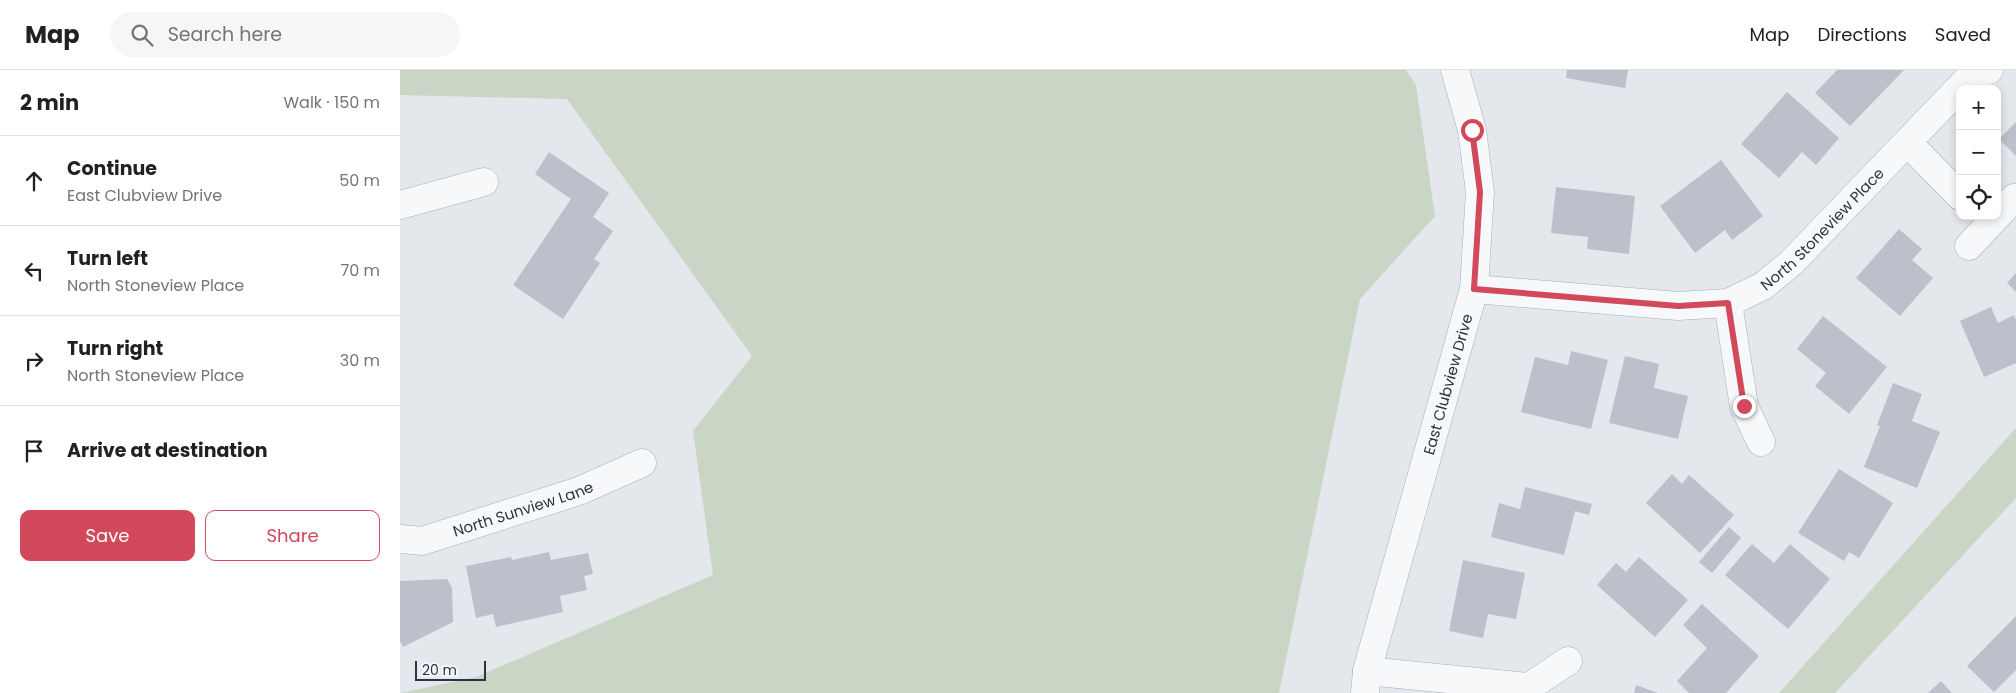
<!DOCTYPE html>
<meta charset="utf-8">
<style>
:root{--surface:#fff;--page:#f6f6f6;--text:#202124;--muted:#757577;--line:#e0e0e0;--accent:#d1495b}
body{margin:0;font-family:Poppins,sans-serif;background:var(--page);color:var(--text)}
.controls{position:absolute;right:15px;top:15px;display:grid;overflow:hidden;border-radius:10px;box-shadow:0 2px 8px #0003}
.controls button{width:45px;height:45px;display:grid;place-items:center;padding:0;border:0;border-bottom:1px solid var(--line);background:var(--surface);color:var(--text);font:25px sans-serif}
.scale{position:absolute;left:15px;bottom:12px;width:71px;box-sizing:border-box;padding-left:5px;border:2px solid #2b3445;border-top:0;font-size:14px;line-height:18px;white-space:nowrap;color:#2b3445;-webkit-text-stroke:4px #f4f6f9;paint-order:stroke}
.stop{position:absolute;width:15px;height:15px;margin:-11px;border:4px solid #d1495b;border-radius:50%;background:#fff}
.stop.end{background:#d1495b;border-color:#fff;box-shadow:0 1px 5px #0008}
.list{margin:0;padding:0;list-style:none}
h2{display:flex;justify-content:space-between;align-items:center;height:65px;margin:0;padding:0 20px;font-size:21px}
h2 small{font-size:16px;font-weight:400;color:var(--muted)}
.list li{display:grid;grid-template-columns:32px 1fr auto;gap:15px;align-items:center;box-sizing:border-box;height:90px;padding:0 20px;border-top:1px solid var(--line)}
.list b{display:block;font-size:19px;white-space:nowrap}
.list p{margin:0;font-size:16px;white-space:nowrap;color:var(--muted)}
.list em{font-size:16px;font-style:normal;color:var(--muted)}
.actions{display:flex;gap:10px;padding:15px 20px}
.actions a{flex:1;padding:11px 0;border:1px solid var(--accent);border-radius:10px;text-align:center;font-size:18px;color:var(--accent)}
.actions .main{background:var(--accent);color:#fff}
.icon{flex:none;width:28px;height:28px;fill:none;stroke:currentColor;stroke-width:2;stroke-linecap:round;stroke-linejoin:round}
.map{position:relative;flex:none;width:1616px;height:623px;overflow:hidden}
header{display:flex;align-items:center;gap:30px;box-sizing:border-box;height:70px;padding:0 25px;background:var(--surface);border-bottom:1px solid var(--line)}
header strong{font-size:24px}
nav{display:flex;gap:28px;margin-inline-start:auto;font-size:18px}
.search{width:350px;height:45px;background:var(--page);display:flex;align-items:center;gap:12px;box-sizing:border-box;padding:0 18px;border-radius:28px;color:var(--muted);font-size:19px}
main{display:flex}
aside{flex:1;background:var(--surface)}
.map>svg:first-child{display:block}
.green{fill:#c9d6c5}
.building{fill:#bbc0ca}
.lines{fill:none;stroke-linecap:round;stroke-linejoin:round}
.minor-casing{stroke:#a9aeb7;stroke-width:29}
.minor{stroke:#f7f8fa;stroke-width:28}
.route{stroke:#d1495b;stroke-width:6}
.labels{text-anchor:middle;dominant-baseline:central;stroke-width:4;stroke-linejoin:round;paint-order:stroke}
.street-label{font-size:15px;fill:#2b3445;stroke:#f4f6f9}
</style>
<header>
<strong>Map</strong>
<div class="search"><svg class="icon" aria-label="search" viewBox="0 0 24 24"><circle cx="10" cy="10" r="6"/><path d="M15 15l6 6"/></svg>Search here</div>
<nav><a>Map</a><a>Directions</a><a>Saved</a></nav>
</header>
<main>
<aside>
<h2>2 min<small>Walk · 150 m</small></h2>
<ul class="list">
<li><svg class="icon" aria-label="ahead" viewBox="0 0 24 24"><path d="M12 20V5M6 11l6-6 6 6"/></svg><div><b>Continue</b><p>East Clubview Drive</p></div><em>50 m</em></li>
<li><svg class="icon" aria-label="left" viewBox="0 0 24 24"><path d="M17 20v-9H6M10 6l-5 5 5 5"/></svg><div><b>Turn left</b><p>North Stoneview Place</p></div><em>70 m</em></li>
<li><svg class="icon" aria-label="right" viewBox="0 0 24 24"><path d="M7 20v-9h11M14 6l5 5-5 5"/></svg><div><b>Turn right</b><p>North Stoneview Place</p></div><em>30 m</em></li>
<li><svg class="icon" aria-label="arrive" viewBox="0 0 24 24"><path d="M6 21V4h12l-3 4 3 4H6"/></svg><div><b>Arrive at destination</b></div></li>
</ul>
<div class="actions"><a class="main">Save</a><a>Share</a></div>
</aside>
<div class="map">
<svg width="1616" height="623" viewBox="0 0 1616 623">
<rect width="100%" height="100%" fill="#e4e7ec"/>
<g class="green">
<path d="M0,0H1006L1016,15L1035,146L960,229L879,623H0L76,607L313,505L293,361L352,286L167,29L0,25Z"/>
<path d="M1616,358V428L1435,623H1379Z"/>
</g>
<g class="building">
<path d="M1167,0H1228L1225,18L1166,8Z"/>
<path d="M1437,0H1504L1450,56L1415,23Z"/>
<path d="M1387,22L1439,68L1416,95L1402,82L1379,108L1341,74Z"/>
<path d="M1616,52V86L1599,69Z"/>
<path d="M149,82L209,123L193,147L213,161L194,189L200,193L163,249L113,215L171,129L135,104Z"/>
<path d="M1321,90L1363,146L1332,170L1325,160L1295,183L1260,136Z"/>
<path d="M1156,117L1235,126L1229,184L1187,179L1188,167L1151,163Z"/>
<path d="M1499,159L1522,179L1512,190L1533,208L1500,246L1456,208Z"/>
<path d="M1616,203V222L1607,213Z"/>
<path d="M1591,237L1598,253L1614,245L1616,250V293L1584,307L1560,251Z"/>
<path d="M1423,246L1487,297L1449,344L1415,316L1426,303L1397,279Z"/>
<path d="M1171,281L1208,290L1191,359L1121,342L1135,287L1168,295Z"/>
<path d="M1225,286L1259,294L1254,318L1288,326L1278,369L1209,353Z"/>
<path d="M1493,313L1522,324L1512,351L1540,362L1517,418L1464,397L1480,356L1477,355Z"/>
<path d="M1439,399L1493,433L1459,488L1449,482L1444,491L1398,463Z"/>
<path d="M1272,404L1282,414L1289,405L1334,445L1300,483L1246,433Z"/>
<path d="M1125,417L1192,434L1189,445L1175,441L1164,485L1091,467L1099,433L1120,439Z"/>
<path d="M1329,457L1341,468L1312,503L1299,492Z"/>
<path d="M1352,474L1374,493L1390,474L1430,509L1388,559L1325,505Z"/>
<path d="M149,482L151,490L188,483L193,504L184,506L187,520L160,526L163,542L96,557L93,544L76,548L66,496L111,487L112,490Z"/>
<path d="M1239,487L1288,530L1255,567L1197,515L1216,493L1226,502Z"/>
<path d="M1063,490L1125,503L1116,549L1088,544L1083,568L1049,561Z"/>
<path d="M47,509L52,518L53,552L3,577L0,571V511Z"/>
<path d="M1302,534L1359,586L1326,623H1289L1277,611L1307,578L1283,555Z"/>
<path d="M1616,546V600L1594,622L1567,596Z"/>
<path d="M1541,611L1552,623H1528Z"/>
<path d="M1236,615L1258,623H1234Z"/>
</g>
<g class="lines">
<g class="minor-casing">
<g id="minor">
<path d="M1508,73L1560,126"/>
<path d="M0,135L84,112"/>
<path d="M1597,146L1614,128"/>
<path d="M1569,176L1597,146"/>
<path id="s1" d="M1074,219L1278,236L1328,233L1363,216L1391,193L1566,11L1589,0"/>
<path d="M1328,233L1344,336L1361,372"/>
<path id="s2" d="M0,469L22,471L179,421L242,393"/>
<path d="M967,601L1129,617L1168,591"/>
<path id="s3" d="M965,623L967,601L1074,219L1080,122L1072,60L1055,0"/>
</g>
</g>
<use href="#minor" class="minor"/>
</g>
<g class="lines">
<path class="route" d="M1072,60L1080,122L1074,219L1278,236L1328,233L1344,336"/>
</g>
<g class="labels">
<g class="street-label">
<text stroke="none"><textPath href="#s1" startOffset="376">North Stoneview Place</textPath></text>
<text stroke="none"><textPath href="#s3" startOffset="320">East Clubview Drive</textPath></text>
<text stroke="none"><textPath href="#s2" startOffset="128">North Sunview Lane</textPath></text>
</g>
</g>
</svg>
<div class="controls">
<button>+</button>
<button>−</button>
<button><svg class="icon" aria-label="locate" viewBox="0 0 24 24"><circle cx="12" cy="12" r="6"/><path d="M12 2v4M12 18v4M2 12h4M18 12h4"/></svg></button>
</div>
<div class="scale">20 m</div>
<div class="stop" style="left:1072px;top:60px"></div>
<div class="stop end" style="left:1344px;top:336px"></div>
</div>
</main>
